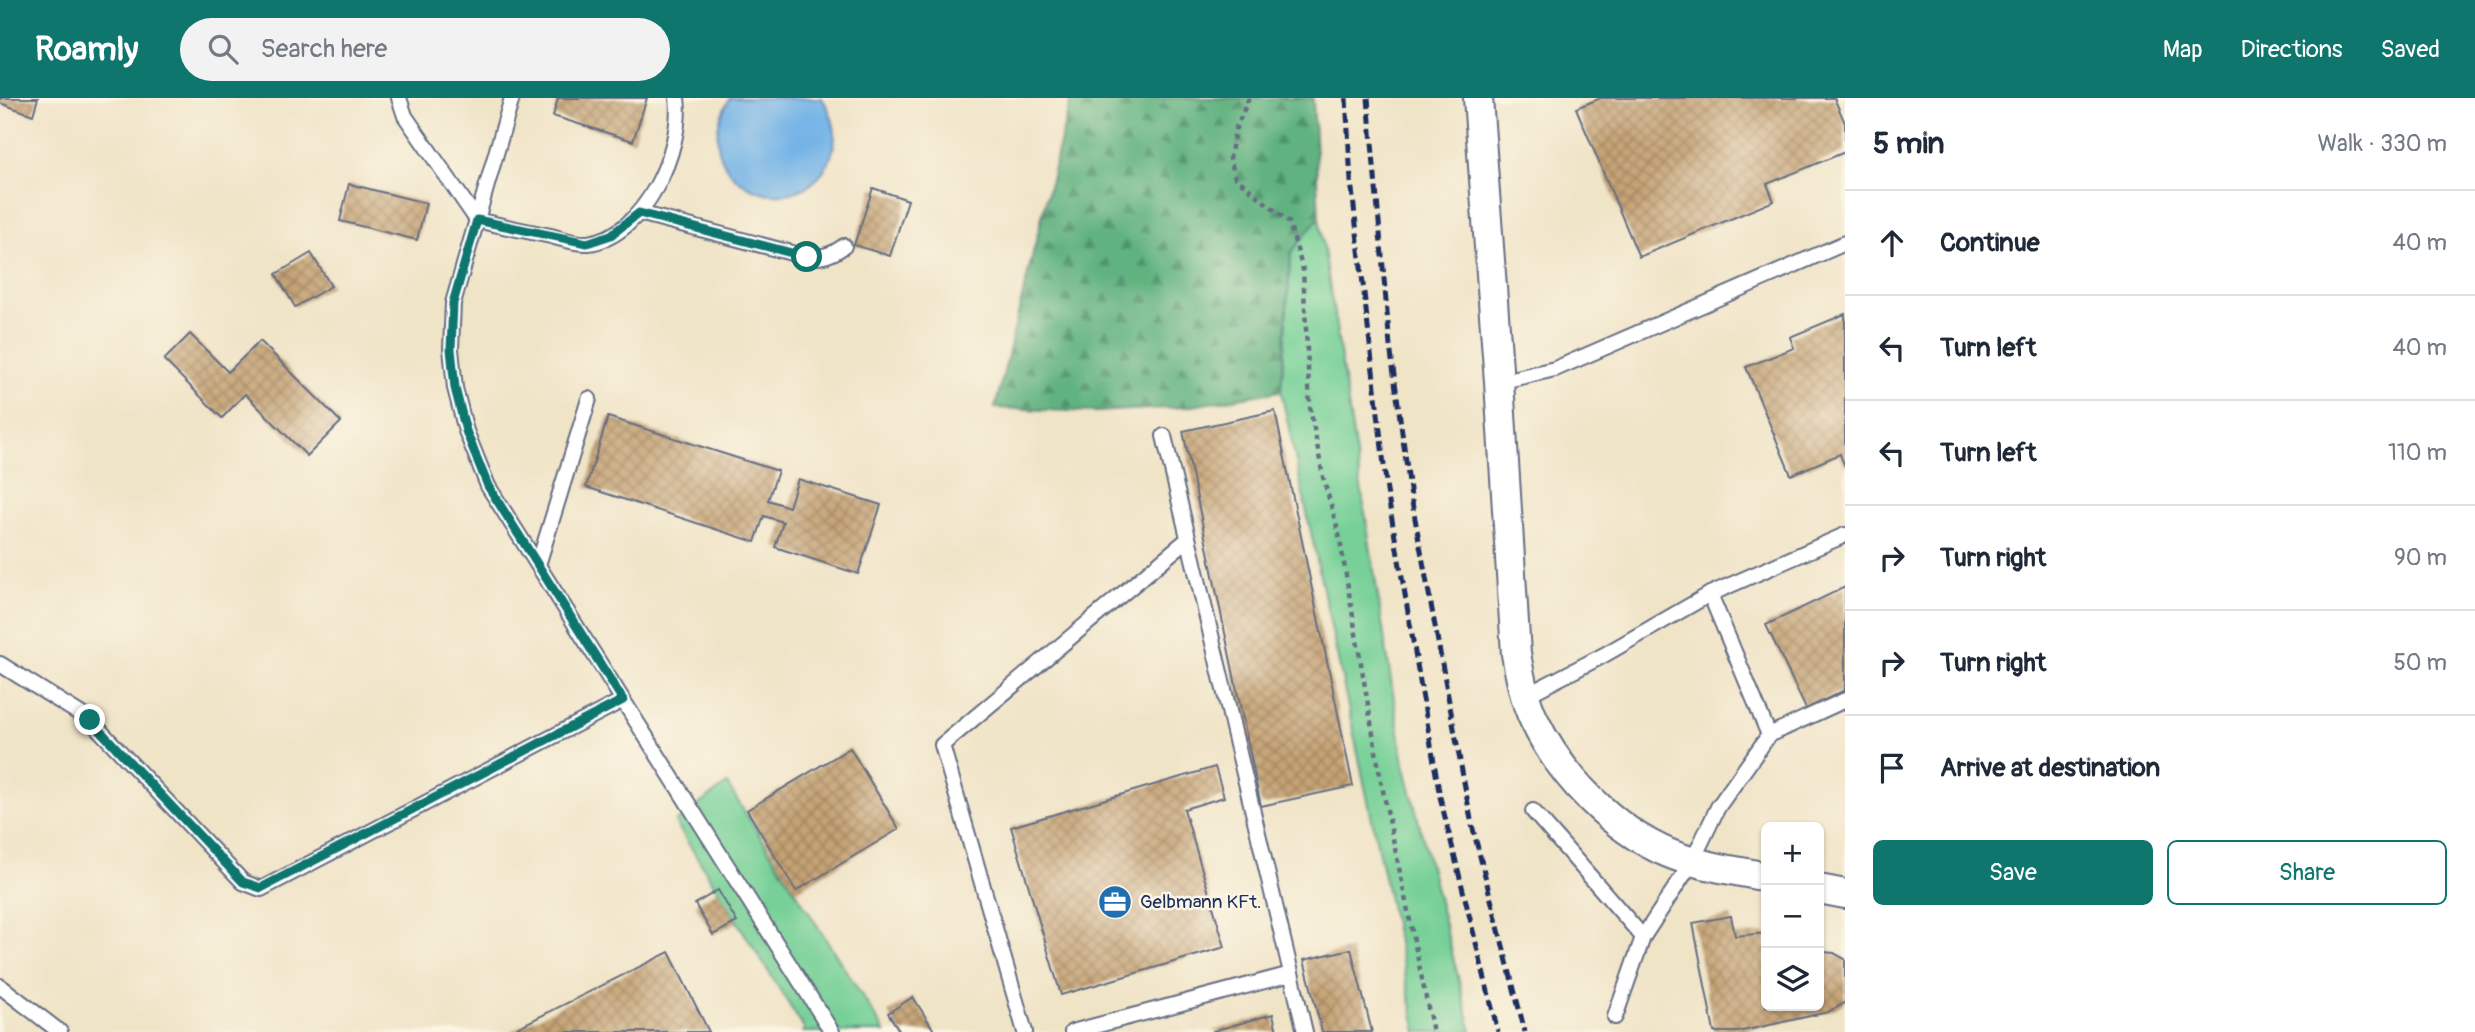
<!DOCTYPE html>
<meta charset="utf-8">
<style>
:root{--surface:#fff;--page:#f2f2f3;--text:#1f2937;--muted:#747a83;--line:#e0e1e3;--accent:#0f766e}
body{margin:0;font-family:Pangolin,sans-serif;background:var(--page);color:var(--text)}
.controls{position:absolute;right:21px;bottom:21px;display:grid;overflow:hidden;border-radius:10px;box-shadow:0 2px 5px #0004}
.controls button{width:63px;height:63px;display:grid;place-items:center;padding:0;border:0;border-bottom:2px solid var(--line);background:var(--surface);color:var(--text);font:35px sans-serif}
.stop{position:absolute;width:21px;height:21px;margin:-16px;border:5px solid #0f766e;border-radius:50%;background:#fff}
.stop.end{background:#0f766e;border-color:#fff;box-shadow:0 2px 7px #0008}
.list{margin:0;padding:0;list-style:none}
h2{display:flex;justify-content:space-between;align-items:center;height:91px;margin:0;padding:0 28px;font-size:30px}
h2 small{font-size:23px;font-weight:400;color:var(--muted)}
.list li{display:grid;grid-template-columns:46px 1fr auto;gap:21px;align-items:center;box-sizing:border-box;height:105px;padding:0 28px;border-top:2px solid var(--line)}
.list b{display:block;font-size:26px;white-space:nowrap}
.list em{font-size:23px;font-style:normal;color:var(--muted)}
.actions{display:flex;gap:14px;padding:21px 28px}
.actions a{flex:1;padding:16px 0;border:2px solid var(--accent);border-radius:10px;text-align:center;font-size:24px;color:var(--accent)}
.actions .main{background:var(--accent);color:#fff}
.icon{flex:none;width:38px;height:38px;fill:none;stroke:currentColor;stroke-width:2;stroke-linecap:round;stroke-linejoin:round}
.map{position:relative;flex:none;width:1845px;height:934px;overflow:hidden}
header{display:flex;align-items:center;gap:42px;box-sizing:border-box;height:98px;padding:0 35px;background:var(--accent);color:#fff}
header strong{font-size:33px}
nav{display:flex;gap:38px;margin-inline-start:auto;font-size:24px}
.search{width:490px;height:63px;background:var(--page);display:flex;align-items:center;gap:18px;box-sizing:border-box;padding:0 24px;border-radius:38px;color:var(--muted);font-size:26px}
main{display:flex}
aside{flex:1;background:var(--surface)}
.map>svg:first-child{display:block}
.grass{fill:#76d097;stroke:#48807a;stroke-width:2}
.forest{fill:url(#forest-firs);stroke:#3e706f;stroke-width:2}
.water{fill:#72b2e6;stroke:#4670a2;stroke-width:2}
.building{fill:url(#building-cross-hatch)}
.lines{fill:none;stroke-linecap:round;stroke-linejoin:round}
.lane-casing{stroke:#666e83;stroke-width:18}
.street-casing{stroke:#666e83;stroke-width:32}
.path{stroke:#666e83;stroke-width:4.5;stroke-dasharray:5 5;stroke-linecap:butt}
.lane{stroke:#fff;stroke-width:14}
.street{stroke:#fff;stroke-width:28}
.rail{stroke:#1b2f5e;stroke-width:5;stroke-dasharray:10 5;stroke-linecap:butt}
.route{stroke:#0f766e;stroke-width:9}
.labels{text-anchor:middle;dominant-baseline:central;stroke-width:5;stroke-linejoin:round;paint-order:stroke}
.poi-label{font-size:19px;fill:#1b2f5e;stroke:#fcf5e5;text-anchor:start}
</style>
<header>
<strong>Roamly</strong>
<div class="search"><svg class="icon" aria-label="search" viewBox="0 0 24 24"><circle cx="10" cy="10" r="6"/><path d="M15 15l6 6"/></svg>Search here</div>
<nav><a>Map</a><a>Directions</a><a>Saved</a></nav>
</header>
<main>
<div class="map">
<svg width="1845" height="934" viewBox="0 0 1845 934">
<defs>
<pattern id="forest-firs" width="22" height="20" patternUnits="userSpaceOnUse" patternTransform="scale(1.75)"><rect width="22" height="20" fill="#60b280"/><path d="M5 1l3.5 6h-7zM16 11l3.5 6h-7z" fill="#4e916c"/></pattern>
<pattern id="building-cross-hatch" width="8" height="8" patternUnits="userSpaceOnUse" patternTransform="scale(1.75)"><rect width="8" height="8" fill="#c6a374"/><path d="M0 0l8 8M0 8l8-8" fill="none" stroke="#a08562"/></pattern>
</defs>
<rect width="100%" height="100%" fill="#fcf5e5"/>
<filter id="ink" filterUnits="userSpaceOnUse"><feTurbulence type="fractalNoise" baseFrequency=".0143" numOctaves="2"/><feDisplacementMap in="SourceGraphic" scale="14" xChannelSelector="R" yChannelSelector="G"/><feConvolveMatrix kernelMatrix="1 2 1 2 8 2 1 2 1" color-interpolation-filters="sRGB"/></filter>
<filter id="wash" filterUnits="userSpaceOnUse"><feTurbulence type="fractalNoise" baseFrequency=".00686" numOctaves="4" result="noise"/><feDisplacementMap in="SourceGraphic" scale="28" xChannelSelector="R" yChannelSelector="G"/><feGaussianBlur stdDeviation="1.57" result="paint"/><feColorMatrix in="noise" values="0 0 0 0 0 0 0 0 0 0 0 0 0 0 0 0 0 1.4 0 .05"/><feComposite in="paint" operator="in"/></filter>
<g filter="url(#wash)">
<rect width="100%" height="100%" fill="#f0e4c7"/>
<g class="grass">
<path d="M1319,119L1404,666L1472,934H1417L1281,293L1291,155Z"/>
<path d="M727,686L885,934H803L805,932L675,724Z"/>
</g>
<path class="forest" d="M1071,0H1313L1319,119L1291,155L1281,293L1186,309L1094,314L995,310Z"/>
<path class="water" d="M730,0H822C835,20 839,39 830,61C798,135 679,82 730,0Z"/>
<g id="blocks">
<g class="building">
<path d="M0,0H38L33,17L0,5Z"/>
<path d="M558,0H647L633,43L553,18Z"/>
<path d="M1601,0H1834L1845,25V54L1767,86L1774,103L1639,159L1576,10Z"/>
<path d="M349,86L426,105L417,142L340,123Z"/>
<path d="M873,90L908,102L890,158L854,147Z"/>
<path d="M311,155L331,188L295,209L276,176Z"/>
<path d="M1845,216V369L1840,356L1791,377L1746,269L1794,250L1790,239Z"/>
<path d="M190,236L228,274L260,243L341,324L307,358L245,296L222,320L164,262Z"/>
<path d="M1275,313L1353,688L1261,708L1183,333Z"/>
<path d="M608,319L778,373L768,402L789,409L798,381L881,407L858,476L775,449L783,424L764,418L755,444L586,389Z"/>
<path d="M1845,489V592L1806,611L1766,527Z"/>
<path d="M850,650L899,731L796,793L747,712Z"/>
<path d="M1215,669L1224,699L1184,711L1225,849L1061,897L1011,729Z"/>
<path d="M718,792L737,824L713,837L695,806Z"/>
<path d="M1731,818L1735,838L1766,835V908H1819V854H1824L1834,855L1845,861V905L1828,914L1738,934H1714L1693,825Z"/>
<path d="M1351,851L1372,934H1322L1304,862Z"/>
<path d="M669,854L709,934H509Z"/>
<path d="M913,899L935,934H900L888,915Z"/>
<path d="M1273,916L1277,934H1213V933Z"/>
</g>
</g>
</g>
<g filter="url(#ink)">
<use href="#blocks" fill-opacity="0" stroke="#666e83" stroke-width="2"/>
<g class="lines">
<g class="lane-casing">
<g id="lane">
<path d="M399,0L405,18L477,122C501,128 526,133 551,138C563,141 576,146 588,145C644,139 684,50 677,0"/>
<path d="M512,0L453,205L451,251L455,290L466,333L488,388L832,934"/>
<path d="M639,115L807,159C822,160 832,157 844,148"/>
<path d="M1499,284L1555,271L1845,145"/>
<path d="M1164,338L1305,934"/>
<path d="M538,467L589,301"/>
<path d="M1710,496L1769,637L1845,602"/>
<path d="M0,566L90,622L243,784L261,791L623,602"/>
<path d="M1525,598L1604,557L1710,496L1845,437"/>
<path d="M1533,713L1643,839"/>
<path d="M0,888L60,934"/>
<path d="M1615,919L1643,839L1692,764L1718,709L1769,637"/>
<path d="M1025,934L942,647L1188,441"/>
<path d="M1072,934L1291,876"/>
</g>
</g>
<g class="street-casing">
<g id="street">
<path d="M1478,0L1499,284L1516,556C1520,578 1524,601 1534,622C1560,677 1612,731 1668,755C1699,768 1734,772 1766,779"/>
<path d="M1819,791L1845,796"/>
</g>
</g>
<path class="path" d="M1249,0L1235,32L1230,60L1235,79L1289,124L1303,172L1310,309L1323,379L1339,436L1381,683L1433,934"/>
<use href="#lane" class="lane"/>
<use href="#street" class="street"/>
<g class="rail">
<path d="M1346,0L1351,83L1387,393L1440,699L1498,934"/>
<path d="M1368,0L1390,248L1411,399L1472,727L1525,934"/>
</g>
</g>
</g>
<g class="lines" filter="url(#ink)">
<path class="route" d="M90,622L243,784L261,790L623,602L488,388L466,333L455,290L451,251L453,205L477,122L587,145L611,137L639,115L807,159"/>
</g>
<defs>
<g id="office-disc" transform="scale(1.75)"><circle r="9.5" fill="#1f6fb2" stroke="#fcf5e5"/><path d="M-6-3h4V-5.5h4V-3h4V5H-6ZM-1-4.5V-3h2v-1.5ZM-6 0V1H6V0Z" fill="#fff"/></g>
</defs>
<g fill-rule="evenodd">
<use href="#office-disc" x="1115" y="804"/>
</g>
<g class="labels">
<g class="poi-label">
<text x="1140" y="804">Gelbmann KFt.</text>
</g>
</g>
</svg>
<div class="controls">
<button>+</button>
<button>−</button>
<button><svg class="icon" aria-label="layers" viewBox="0 0 24 24"><path d="M12 4l9 5-9 5-9-5zM3 14l9 5 9-5"/></svg></button>
</div>
<div class="stop" style="left:807px;top:159px"></div>
<div class="stop end" style="left:90px;top:622px"></div>
</div>
<aside>
<h2>5 min<small>Walk · 330 m</small></h2>
<ul class="list">
<li><svg class="icon" aria-label="ahead" viewBox="0 0 24 24"><path d="M12 20V5M6 11l6-6 6 6"/></svg><div><b>Continue</b></div><em>40 m</em></li>
<li><svg class="icon" aria-label="left" viewBox="0 0 24 24"><path d="M17 20v-9H6M10 6l-5 5 5 5"/></svg><div><b>Turn left</b></div><em>40 m</em></li>
<li><svg class="icon" aria-label="left" viewBox="0 0 24 24"><path d="M17 20v-9H6M10 6l-5 5 5 5"/></svg><div><b>Turn left</b></div><em>110 m</em></li>
<li><svg class="icon" aria-label="right" viewBox="0 0 24 24"><path d="M7 20v-9h11M14 6l5 5-5 5"/></svg><div><b>Turn right</b></div><em>90 m</em></li>
<li><svg class="icon" aria-label="right" viewBox="0 0 24 24"><path d="M7 20v-9h11M14 6l5 5-5 5"/></svg><div><b>Turn right</b></div><em>50 m</em></li>
<li><svg class="icon" aria-label="arrive" viewBox="0 0 24 24"><path d="M6 21V4h12l-3 4 3 4H6"/></svg><div><b>Arrive at destination</b></div></li>
</ul>
<div class="actions"><a class="main">Save</a><a>Share</a></div>
</aside>
</main>
